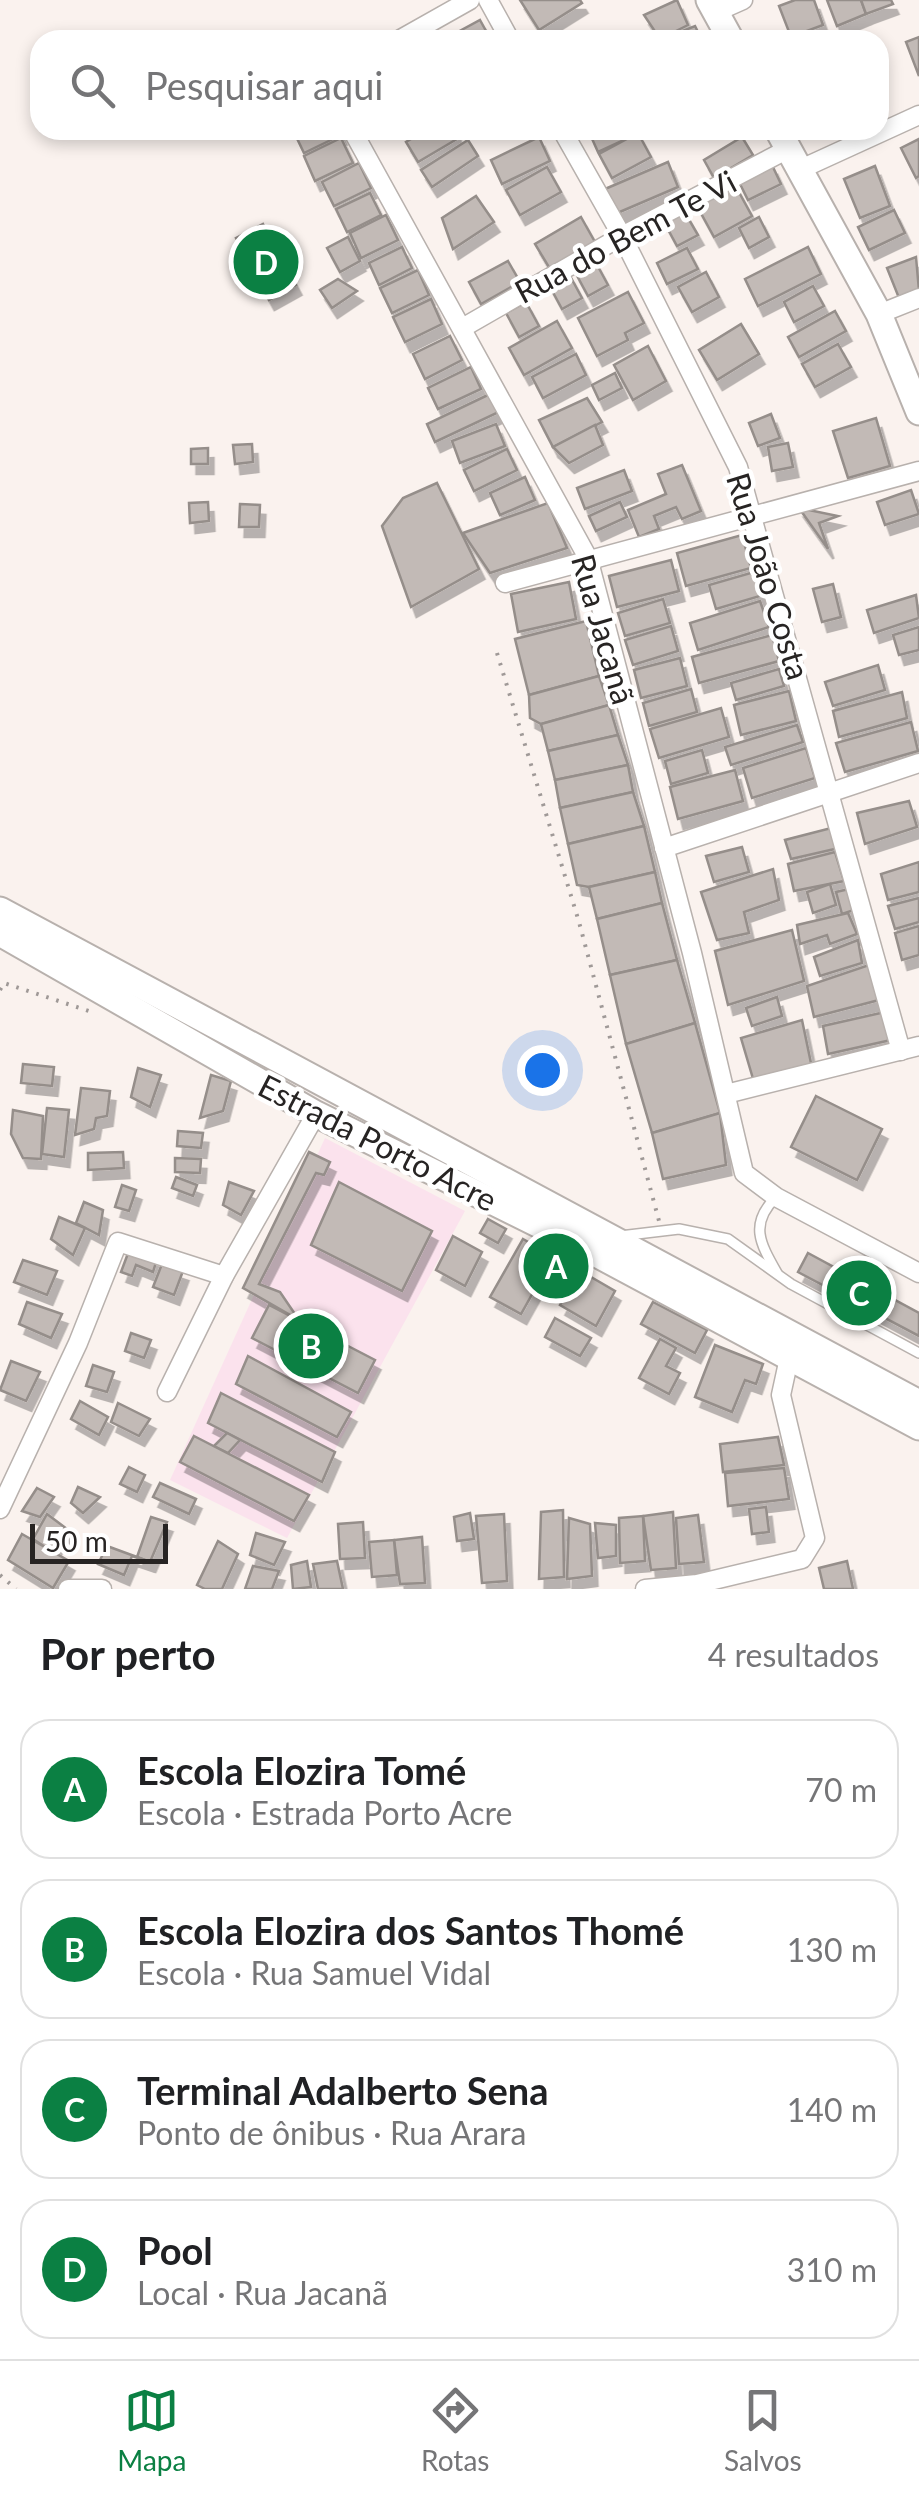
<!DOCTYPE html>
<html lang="pt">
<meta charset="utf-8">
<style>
:root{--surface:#fff;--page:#f6f6f6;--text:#202124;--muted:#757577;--line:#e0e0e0;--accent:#0b8043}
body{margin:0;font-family:Lato,sans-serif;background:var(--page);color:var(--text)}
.scale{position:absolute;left:30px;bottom:25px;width:138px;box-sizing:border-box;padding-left:10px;border:5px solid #272423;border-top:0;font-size:28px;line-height:35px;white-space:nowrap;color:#272423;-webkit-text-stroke:8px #fff;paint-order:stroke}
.you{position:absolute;left:542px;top:1070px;width:35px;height:35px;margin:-25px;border:8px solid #fff;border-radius:50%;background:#1a73e8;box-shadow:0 0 0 15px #1a73e833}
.badge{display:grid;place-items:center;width:65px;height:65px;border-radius:50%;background:var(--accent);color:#fff;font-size:32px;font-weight:700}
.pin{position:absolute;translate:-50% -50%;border:5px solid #fff;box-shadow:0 2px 10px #0006}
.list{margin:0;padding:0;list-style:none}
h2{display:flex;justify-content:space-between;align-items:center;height:130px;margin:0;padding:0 40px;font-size:42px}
h2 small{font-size:32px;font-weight:400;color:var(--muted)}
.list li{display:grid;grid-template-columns:65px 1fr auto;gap:30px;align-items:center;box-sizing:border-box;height:140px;margin:0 20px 20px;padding:0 20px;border:2px solid var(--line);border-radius:30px}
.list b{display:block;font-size:38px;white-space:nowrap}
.list p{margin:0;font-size:32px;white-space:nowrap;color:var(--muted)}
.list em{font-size:32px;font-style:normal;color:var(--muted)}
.icon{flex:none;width:55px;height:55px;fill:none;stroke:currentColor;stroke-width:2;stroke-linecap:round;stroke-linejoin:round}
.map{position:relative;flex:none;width:919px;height:1589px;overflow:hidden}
.search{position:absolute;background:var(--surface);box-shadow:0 5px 15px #0003;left:30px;right:30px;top:30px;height:110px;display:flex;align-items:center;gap:25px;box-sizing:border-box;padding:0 35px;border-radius:30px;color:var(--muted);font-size:38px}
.sheet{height:770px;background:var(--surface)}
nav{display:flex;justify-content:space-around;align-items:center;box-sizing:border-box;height:140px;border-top:2px solid var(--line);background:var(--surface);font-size:28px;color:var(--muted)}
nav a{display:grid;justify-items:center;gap:5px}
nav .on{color:var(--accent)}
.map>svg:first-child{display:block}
.education{fill:#fbe2ed}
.building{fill:#c2bab6;stroke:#958e8a;stroke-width:2.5;filter:url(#shadow)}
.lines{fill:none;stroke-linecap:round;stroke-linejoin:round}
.lane-casing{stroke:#b8b1ad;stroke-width:12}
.street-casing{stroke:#b8b1ad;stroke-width:21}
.secondary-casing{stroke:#b8b1ad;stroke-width:29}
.path{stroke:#9f9997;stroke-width:4;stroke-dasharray:2.5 8;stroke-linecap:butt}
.lane{stroke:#fff;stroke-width:9}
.street{stroke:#fff;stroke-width:18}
.secondary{stroke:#fff;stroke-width:25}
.labels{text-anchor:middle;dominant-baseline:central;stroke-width:9;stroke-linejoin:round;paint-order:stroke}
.street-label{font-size:32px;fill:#272423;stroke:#fff}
</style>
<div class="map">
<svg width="919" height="1589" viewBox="0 0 919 1589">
<defs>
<filter id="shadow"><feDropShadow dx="5.5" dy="10" stdDeviation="0" flood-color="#0004"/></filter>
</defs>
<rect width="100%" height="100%" fill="#faf2ee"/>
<path class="education" d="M325,1138L465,1211L287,1538L170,1480Z"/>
<g class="building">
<path d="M520,0H580L582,3L539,30Z"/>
<path d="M677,0L688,25L660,39L644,15Z"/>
<path d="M795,0H814L823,25L791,37L779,6Z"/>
<path d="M827,0H861L866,14L837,26Z"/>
<path d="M861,0H891L893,4L866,14Z"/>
<path d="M480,20L491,40H443Z"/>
<path d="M695,26L702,40H660Z"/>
<path d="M919,37V76L906,42Z"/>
<path d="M293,130H339L341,135L304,153Z"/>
<path d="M426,130H455L457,139L418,162L406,142Z"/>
<path d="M633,130L635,135L598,152L589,132Z"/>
<path d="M638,133L651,157L612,178L599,154Z"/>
<path d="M539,137L550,161L502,184L491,160Z"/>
<path d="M742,137L753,155L714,178L704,160Z"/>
<path d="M341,138L353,163L315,181L304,156Z"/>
<path d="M919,139V176L916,178L901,148Z"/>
<path d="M468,140L478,156L432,187L421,170Z"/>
<path d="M668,162L678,187L615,214L605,189Z"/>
<path d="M359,163L371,188L334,206L322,182Z"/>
<path d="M772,165L781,184L748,200L739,182Z"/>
<path d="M875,166L890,206L860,218L844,179Z"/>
<path d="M547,167L561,192L520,215L506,190Z"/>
<path d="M735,185L752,216L714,237L697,206Z"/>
<path d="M370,193L381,215L347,232L336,209Z"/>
<path d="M476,196L494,222L453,249L442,218Z"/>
<path d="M894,210L905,233L869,250L858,227Z"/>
<path d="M684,211L698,235L677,246L664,222Z"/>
<path d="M386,215L398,240L361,258L350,233Z"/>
<path d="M581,217L595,242L550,269L535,244Z"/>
<path d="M759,217L769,237L749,248L739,228Z"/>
<path d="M263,224L296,285L269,300L236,238Z"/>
<path d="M348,237L360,261L340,272L327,248Z"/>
<path d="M402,247L412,268L379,285L369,263Z"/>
<path d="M808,247L821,274L758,306L745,279Z"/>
<path d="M687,248L698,269L667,284L657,263Z"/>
<path d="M916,257L919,291L899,298L887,268Z"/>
<path d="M508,261L520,282L481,304L469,282Z"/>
<path d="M595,261L608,285L588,296L575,272Z"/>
<path d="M418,270L429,295L392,313L380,288Z"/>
<path d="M706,272L719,297L692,312L678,287Z"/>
<path d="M569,274L582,298L562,309L549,285Z"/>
<path d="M338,279L357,291L332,308L320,290Z"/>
<path d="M813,286L824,306L794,322L784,302Z"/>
<path d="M628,292L644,323L625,333L628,340L597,356L578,318Z"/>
<path d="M431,299L442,324L405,342L393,317Z"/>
<path d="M526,302L539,326L519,337L506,313Z"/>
<path d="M835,311L846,331L799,357L788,337Z"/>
<path d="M557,321L572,348L524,375L509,348Z"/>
<path d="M741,324L759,354L717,380L699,350Z"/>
<path d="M450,336L462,360L425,379L413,354Z"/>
<path d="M838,344L851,367L815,387L802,364Z"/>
<path d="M648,346L666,381L633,400L614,365Z"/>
<path d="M576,354L586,375L543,398L532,377Z"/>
<path d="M471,367L481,389L438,409L428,388Z"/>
<path d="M615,373L622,388L599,400L592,385Z"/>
<path d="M492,393L501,411L435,442L427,424Z"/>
<path d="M587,398L602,422L553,447L539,420Z"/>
<path d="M771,414L780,438L758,446L749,423Z"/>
<path d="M876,418L890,466L848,478L833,431Z"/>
<path d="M496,424L505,446L460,463L452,441Z"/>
<path d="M595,425L603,445L569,463L553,447Z"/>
<path d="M788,443L793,467L772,471L768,447Z"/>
<path d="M252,444L253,462L235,464L233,445Z"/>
<path d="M208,448V464H191V449Z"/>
<path d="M507,449L517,470L474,491L464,470Z"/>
<path d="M682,465L701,511L682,519L676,507L654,516L659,529L639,537L628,510L666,494L658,474Z"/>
<path d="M624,470L632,491L585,509L577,488Z"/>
<path d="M525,477L535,500L500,515L490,493Z"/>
<path d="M437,483L479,569L411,607L382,526L403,498Z"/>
<path d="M911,490L919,514L885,525L877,502Z"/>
<path d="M208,502L209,521L190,523L189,503Z"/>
<path d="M620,502L627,517L596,531L589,516Z"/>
<path d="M548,503L567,548L490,573L463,533Z"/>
<path d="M240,504L260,505L259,527H239Z"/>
<path d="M799,508L838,516L819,523L828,549Z"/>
<path d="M742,535L751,568L686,586L677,553Z"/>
<path d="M671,560L679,591L617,607L609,576Z"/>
<path d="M754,572L760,596L716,609L709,585Z"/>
<path d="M569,582L576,619L518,632L511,594Z"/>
<path d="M833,584L841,617L822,622L813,589Z"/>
<path d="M916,595L919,618L874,633L867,610Z"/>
<path d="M663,599L670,623L625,636L618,613Z"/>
<path d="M760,601L769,627L698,650L690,623Z"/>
<path d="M586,621L599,676L529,695L515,639Z"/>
<path d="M671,626L678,651L633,665L625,640Z"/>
<path d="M919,627V650L899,655L893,635Z"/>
<path d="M772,635L779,661L699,683L692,657Z"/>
<path d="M680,658L687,686L641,698L634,670Z"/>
<path d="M878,665L885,690L833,706L825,682Z"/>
<path d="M779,669L784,686L736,700L731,683Z"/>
<path d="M599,676L609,705L541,724L530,718L529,695Z"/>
<path d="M691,689L697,712L649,726L643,703Z"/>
<path d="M789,691L796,721L741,735L734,705Z"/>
<path d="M902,692L907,718L839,737L833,711Z"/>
<path d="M609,705L618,735L548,751L541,724Z"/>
<path d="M721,708L729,737L659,758L650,729Z"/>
<path d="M911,722L918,751L845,772L836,743Z"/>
<path d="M797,725L803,742L731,765L725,747Z"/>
<path d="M618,735L628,765L555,780L548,751Z"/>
<path d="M806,748L815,778L752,798L743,768Z"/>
<path d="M702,750L708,773L671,784L665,761Z"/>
<path d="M628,765L633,792L560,808L555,780Z"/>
<path d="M735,770L743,801L678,819L670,787Z"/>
<path d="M633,792L644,826L568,844L560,808Z"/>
<path d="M909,801L917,827L865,844L857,813Z"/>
<path d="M644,826L655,872L589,887L577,885L568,844Z"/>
<path d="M835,827L839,848L791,859L785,840Z"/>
<path d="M742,847L749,872L714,882L706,856Z"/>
<path d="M835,852L844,881L794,891L788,864Z"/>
<path d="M919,862V892L888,900L881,874Z"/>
<path d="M773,869L779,900L744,912L749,933L717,940L701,892Z"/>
<path d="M655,872L662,903L597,919L589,887Z"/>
<path d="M830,884L836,905L813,913L807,892Z"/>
<path d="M849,889L854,910L842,914L836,892Z"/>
<path d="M919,898V922L895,929L888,906Z"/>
<path d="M662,903L677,960L610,975L597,919Z"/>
<path d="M848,913L857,934L830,944L827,935L800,944L797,925Z"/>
<path d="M919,926V955L902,960L895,933Z"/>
<path d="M792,930L804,981L728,1005L715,951Z"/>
<path d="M858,940L862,963L820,976L814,957Z"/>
<path d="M677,960L695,1023L626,1044L610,975Z"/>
<path d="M869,965L879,1000L814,1017L807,986Z"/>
<path d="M777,997L782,1016L752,1026L746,1008Z"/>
<path d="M885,1012L891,1040L828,1054L823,1026Z"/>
<path d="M802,1020L812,1068L754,1082L741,1038Z"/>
<path d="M695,1023L720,1113L652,1133L626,1044Z"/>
<path d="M23,1064L54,1067L52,1086L21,1083Z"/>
<path d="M138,1068L161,1075L150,1107L131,1097Z"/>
<path d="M211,1075L231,1081L223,1111L200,1118Z"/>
<path d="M81,1088L110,1091L107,1116L96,1118L94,1129L75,1135Z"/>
<path d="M816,1096L882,1129L857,1180L791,1147Z"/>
<path d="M47,1108L69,1110L64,1157L42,1154Z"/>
<path d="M13,1110L43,1116L41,1159L23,1158L11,1134Z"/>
<path d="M720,1113L726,1165L663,1179L652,1133Z"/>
<path d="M178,1131L203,1133L201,1148L177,1146Z"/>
<path d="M123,1152L124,1168L88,1170V1153Z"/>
<path d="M309,1152L330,1162L324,1175L316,1173L259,1284L280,1292L299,1320L243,1288Z"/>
<path d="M175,1158L201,1159L200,1173L175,1172Z"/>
<path d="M176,1177L197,1185L193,1196L172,1188Z"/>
<path d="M229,1182L254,1191L241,1215L223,1205Z"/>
<path d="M339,1182L432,1231L402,1291L311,1245Z"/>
<path d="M122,1185L136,1190L129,1211L115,1207Z"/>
<path d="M84,1202L103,1210L99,1235L76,1223Z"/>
<path d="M59,1217L85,1228L73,1255L51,1239Z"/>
<path d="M488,1219L506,1229L498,1243L480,1233Z"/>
<path d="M453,1236L482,1252L465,1286L436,1270Z"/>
<path d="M523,1239L574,1268L560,1294L539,1282L521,1314L490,1297Z"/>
<path d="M130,1248L157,1259L153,1272L136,1265L132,1276L121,1272Z"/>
<path d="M808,1253L919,1313V1336L798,1272Z"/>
<path d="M23,1260L57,1271L47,1295L14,1282Z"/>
<path d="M162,1264L183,1271L174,1295L153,1287Z"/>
<path d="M579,1270L615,1291L596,1326L560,1305Z"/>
<path d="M27,1302L62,1314L51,1338L19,1324Z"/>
<path d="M653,1302L707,1330L695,1353L641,1324Z"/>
<path d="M269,1305L375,1360L358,1393L252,1338Z"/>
<path d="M555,1318L591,1338L580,1356L545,1337Z"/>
<path d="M131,1333L151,1340L144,1358L125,1351Z"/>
<path d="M660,1339L676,1348L666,1366L680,1373L669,1394L639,1378Z"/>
<path d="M715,1345L763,1364L756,1384L745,1380L732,1412L695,1397Z"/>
<path d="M248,1356L351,1412L337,1437L236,1384Z"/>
<path d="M11,1361L40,1372L26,1401L0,1390Z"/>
<path d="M93,1365L114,1372L107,1392L86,1386Z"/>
<path d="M221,1393L335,1452L322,1482L208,1423Z"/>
<path d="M80,1401L108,1417L99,1435L71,1419Z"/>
<path d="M118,1403L150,1419L139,1436L111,1422Z"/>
<path d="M227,1433L240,1440L228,1453L214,1446Z"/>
<path d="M194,1436L309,1495L294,1521L180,1462Z"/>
<path d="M778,1437L784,1465L723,1472L720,1444Z"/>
<path d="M129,1467L145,1475L137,1492L120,1484Z"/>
<path d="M784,1468L789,1499L728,1506L725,1473Z"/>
<path d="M160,1483L196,1499L189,1514L153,1497Z"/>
<path d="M78,1487L100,1497L83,1513L71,1503Z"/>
<path d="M37,1488L54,1497L40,1517L22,1511Z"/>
<path d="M766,1507L769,1532L752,1534L749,1509Z"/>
<path d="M563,1510L564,1577L539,1579L541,1512Z"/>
<path d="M673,1512L676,1568L651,1570L643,1516Z"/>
<path d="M470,1513L474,1539L457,1541L454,1517Z"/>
<path d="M47,1514L67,1529L51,1551L33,1539Z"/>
<path d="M504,1514L507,1581L482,1583L476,1516Z"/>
<path d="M698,1515L704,1562L679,1564L676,1518Z"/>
<path d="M643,1516L645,1561L620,1563L619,1518Z"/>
<path d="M151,1517L167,1522L150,1562L137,1557Z"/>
<path d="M569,1518L590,1524L592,1576L567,1579Z"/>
<path d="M363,1522L365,1558L340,1559L338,1524Z"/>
<path d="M595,1523L616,1525V1556L598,1558Z"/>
<path d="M256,1533L285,1542L274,1565L250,1555Z"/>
<path d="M22,1534L69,1561L53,1588L8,1560Z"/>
<path d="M422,1537L425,1583L400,1584L394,1540Z"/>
<path d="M394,1540L397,1575L372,1577L369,1542Z"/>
<path d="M218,1541L238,1554L222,1589H205L197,1585Z"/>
<path d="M107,1546L137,1557L150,1562L132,1556L124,1575L98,1564Z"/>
<path d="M307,1561L311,1587L293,1589L291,1565Z"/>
<path d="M337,1561L343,1589H318L313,1564Z"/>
<path d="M847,1561L853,1589H824L819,1568Z"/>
<path d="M253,1566L279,1571L272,1589H245Z"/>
</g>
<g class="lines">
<g class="lane-casing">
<g id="lane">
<path d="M776,1197C749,1224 760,1243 777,1273"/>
<path d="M620,1236L679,1229L728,1239L791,1284L919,1353"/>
</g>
</g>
<g class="street-casing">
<g id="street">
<path d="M488,0L510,40"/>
<path d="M716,12L743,0"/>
<path d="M399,40L470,0"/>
<path d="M352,130L588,558L692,953L744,1173L776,1197L919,1273"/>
<path d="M562,130L622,236L738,467L901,1051"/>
<path d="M801,169L919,115"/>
<path d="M879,314L919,298"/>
<path d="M464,327L622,236L788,149"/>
<path d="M505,583L919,471"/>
<path d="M664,848L919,763"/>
<path d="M726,1094L919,1046"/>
<path d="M167,1392L224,1276L316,1114"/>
<path d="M0,1509L78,1343L118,1242L224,1276"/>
<path d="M68,1589H102"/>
<path d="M645,1589L697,1584L802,1559L815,1538L781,1395L791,1349"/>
</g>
</g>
<g class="secondary-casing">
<g id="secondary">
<path d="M709,0L731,40"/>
<path d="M778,130L879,314L919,412"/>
<path d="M0,910L919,1403"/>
<path d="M0,933L316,1114L574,1242L919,1427"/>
</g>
</g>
<g class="path">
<path d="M497,653L579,922L659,1221"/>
<path d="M0,990L4,983L92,1012"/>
<path d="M0,1575L16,1589"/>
</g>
<use href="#lane" class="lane"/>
<use href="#street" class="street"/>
<use href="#secondary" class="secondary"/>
</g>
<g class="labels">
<g class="street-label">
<text transform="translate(625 236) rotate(-28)">Rua do Bem Te Vi</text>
<text transform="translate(769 576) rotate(73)">Rua João Costa</text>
<text transform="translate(604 629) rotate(74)">Rua Jacanã</text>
<text transform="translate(378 1142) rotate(27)">Estrada Porto Acre</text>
</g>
</g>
</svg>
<div class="scale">50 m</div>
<div class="you"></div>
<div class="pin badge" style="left:556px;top:1266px">A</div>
<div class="pin badge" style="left:311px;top:1346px">B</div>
<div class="pin badge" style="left:859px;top:1293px">C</div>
<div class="pin badge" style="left:266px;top:262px">D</div>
<div class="search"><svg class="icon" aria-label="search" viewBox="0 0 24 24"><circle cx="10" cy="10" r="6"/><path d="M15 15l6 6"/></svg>Pesquisar aqui</div>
</div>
<section class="sheet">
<h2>Por perto<small>4 resultados</small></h2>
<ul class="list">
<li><span class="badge">A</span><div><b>Escola Elozira Tomé</b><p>Escola · Estrada Porto Acre</p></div><em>70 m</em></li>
<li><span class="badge">B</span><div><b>Escola Elozira dos Santos Thomé</b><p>Escola · Rua Samuel Vidal</p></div><em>130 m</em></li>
<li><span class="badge">C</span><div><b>Terminal Adalberto Sena</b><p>Ponto de ônibus · Rua Arara</p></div><em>140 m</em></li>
<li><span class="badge">D</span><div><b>Pool</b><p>Local · Rua Jacanã</p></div><em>310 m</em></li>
</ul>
</section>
<nav>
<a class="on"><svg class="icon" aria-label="map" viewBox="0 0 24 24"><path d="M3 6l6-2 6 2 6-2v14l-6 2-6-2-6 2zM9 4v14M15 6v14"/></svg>Mapa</a>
<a><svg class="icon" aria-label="directions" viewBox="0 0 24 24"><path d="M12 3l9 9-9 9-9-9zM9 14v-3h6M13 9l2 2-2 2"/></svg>Rotas</a>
<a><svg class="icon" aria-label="saved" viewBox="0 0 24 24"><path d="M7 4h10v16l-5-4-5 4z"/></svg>Salvos</a>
</nav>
